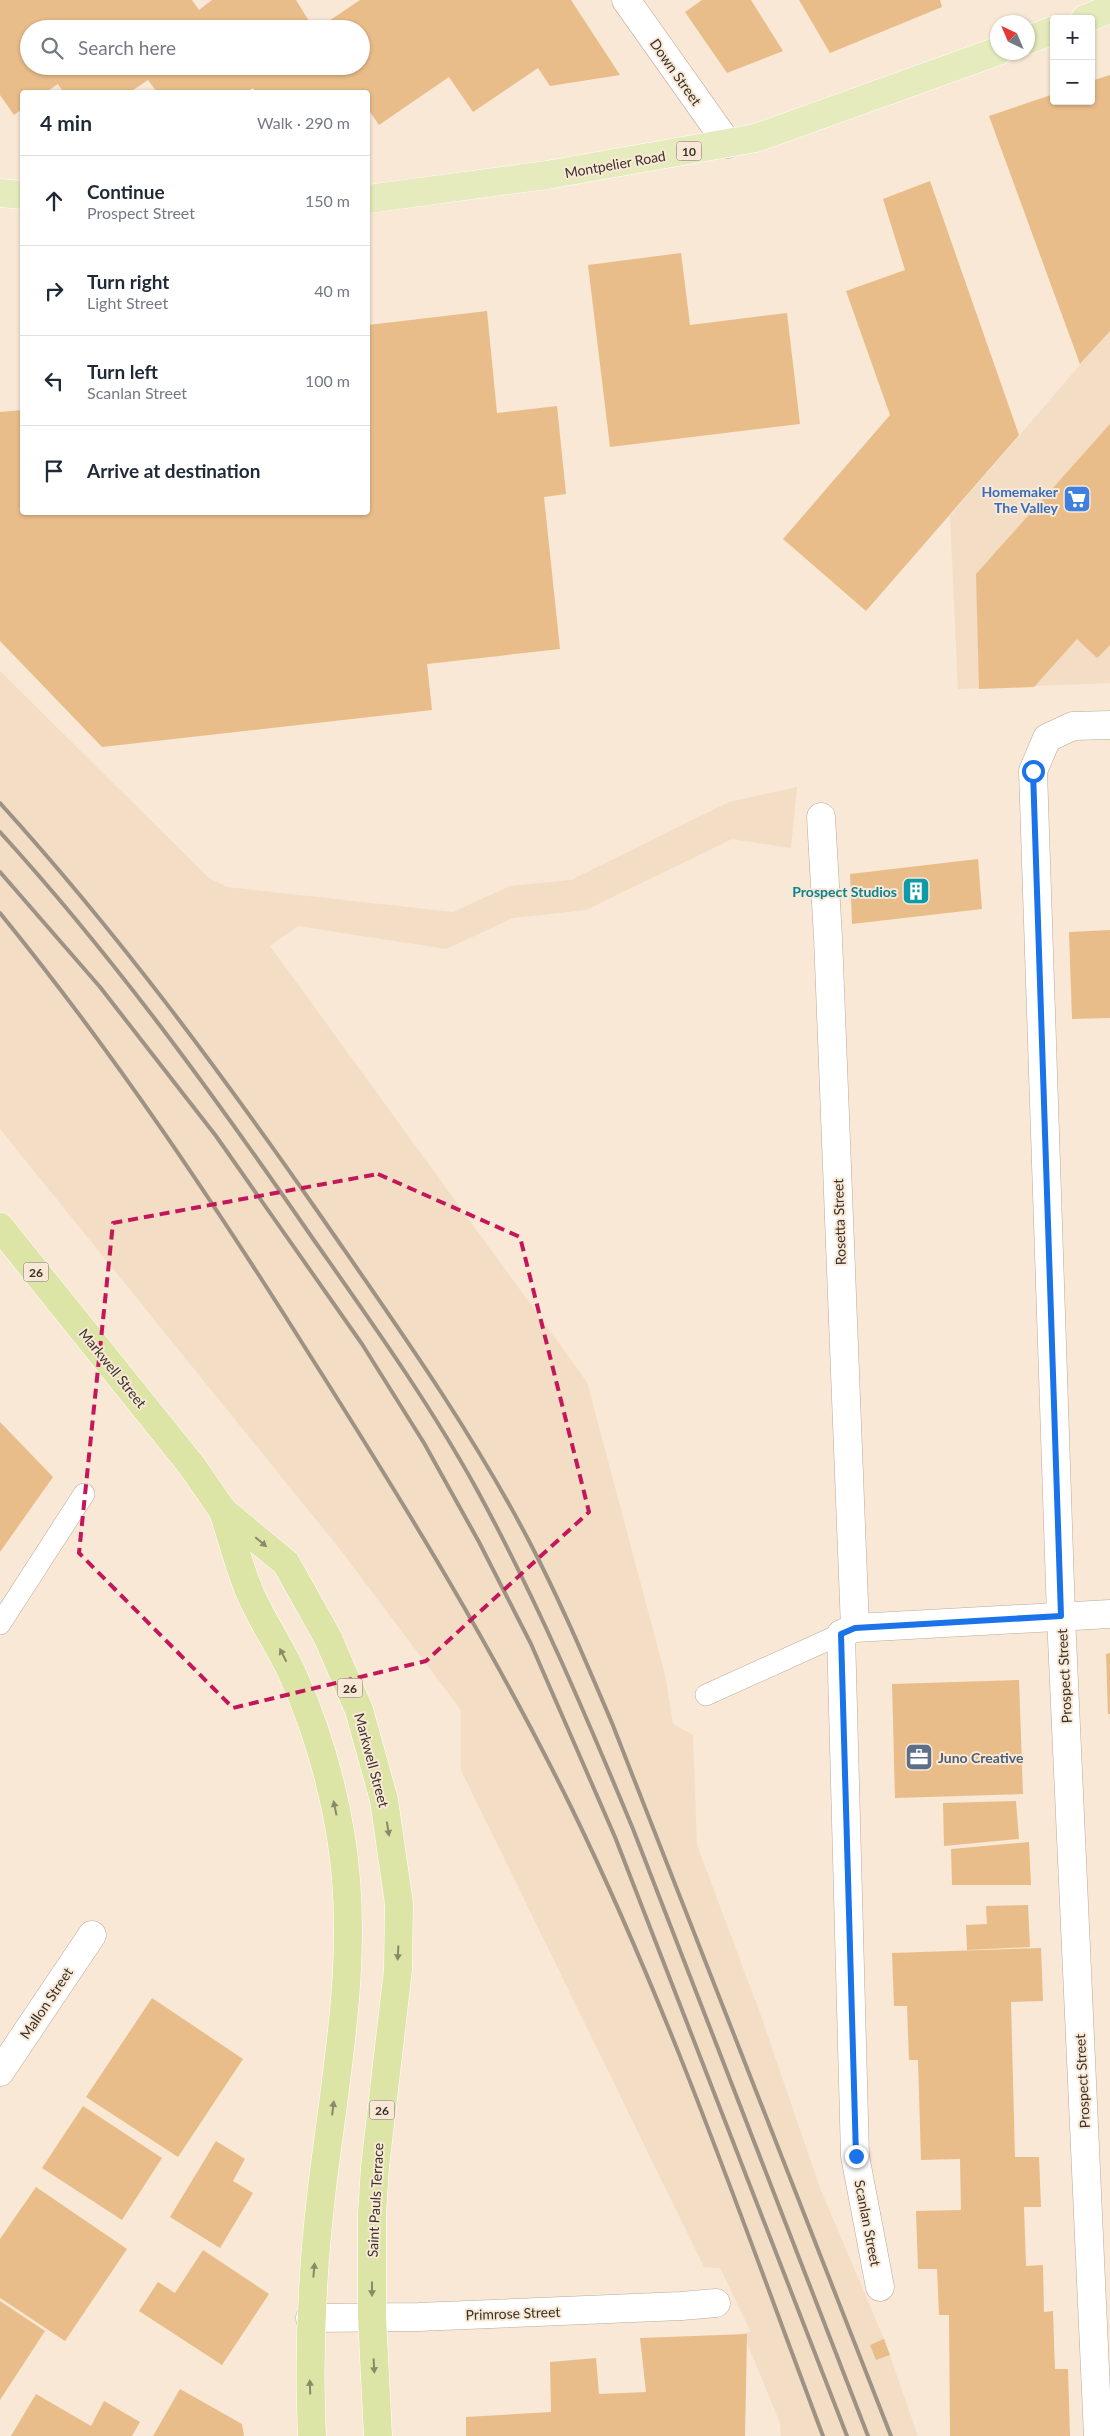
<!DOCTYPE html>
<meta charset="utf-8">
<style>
:root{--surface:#fff;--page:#f6f6f7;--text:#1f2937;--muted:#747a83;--line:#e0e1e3}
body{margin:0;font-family:Lato,sans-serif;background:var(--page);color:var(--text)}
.controls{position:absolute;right:15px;top:15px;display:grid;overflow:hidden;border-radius:5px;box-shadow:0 1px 4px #0004}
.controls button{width:45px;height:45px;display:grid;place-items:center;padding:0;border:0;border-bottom:1px solid var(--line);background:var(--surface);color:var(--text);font:25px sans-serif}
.compass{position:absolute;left:990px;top:15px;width:45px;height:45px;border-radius:50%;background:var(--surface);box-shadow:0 1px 4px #0004;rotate:316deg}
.stop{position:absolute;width:15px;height:15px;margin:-11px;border:4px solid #1a73e8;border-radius:50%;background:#fff}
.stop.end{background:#1a73e8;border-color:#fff;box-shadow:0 1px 5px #0008}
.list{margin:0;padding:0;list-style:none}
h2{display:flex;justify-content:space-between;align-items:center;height:65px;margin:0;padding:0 20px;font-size:21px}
h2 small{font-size:16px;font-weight:400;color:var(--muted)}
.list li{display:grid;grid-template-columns:32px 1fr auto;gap:15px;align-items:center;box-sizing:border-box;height:90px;padding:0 20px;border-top:1px solid var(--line)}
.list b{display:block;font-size:19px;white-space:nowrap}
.list p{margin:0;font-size:16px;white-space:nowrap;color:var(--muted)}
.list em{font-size:16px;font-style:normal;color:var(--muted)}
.icon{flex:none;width:28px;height:28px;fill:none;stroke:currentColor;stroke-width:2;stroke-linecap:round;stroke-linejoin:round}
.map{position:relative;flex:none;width:1110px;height:2436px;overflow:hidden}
.search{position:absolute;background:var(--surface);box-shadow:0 1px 4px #0004;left:20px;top:20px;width:350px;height:55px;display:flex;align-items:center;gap:12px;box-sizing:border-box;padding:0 18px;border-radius:28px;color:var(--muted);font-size:19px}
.panel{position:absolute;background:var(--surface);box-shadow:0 1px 4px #0004;left:20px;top:90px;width:350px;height:425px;border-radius:5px}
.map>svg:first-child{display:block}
.built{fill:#f3ddc4}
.building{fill:#e9bd89}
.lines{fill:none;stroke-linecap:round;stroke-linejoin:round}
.service-casing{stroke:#baaa98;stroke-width:22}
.minor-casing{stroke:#baaa98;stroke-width:29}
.primary-casing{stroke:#fff;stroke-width:29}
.trunk-casing{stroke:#fff;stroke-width:29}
.service{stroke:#fff;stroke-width:21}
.minor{stroke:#fff;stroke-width:28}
.primary{stroke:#e5ebbc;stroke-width:28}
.trunk{stroke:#dce4a6;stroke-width:28}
.rail{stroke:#9e9284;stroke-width:4}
.oneway{fill:#8a8a68}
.route{stroke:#1a73e8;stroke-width:6}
.marked{fill:none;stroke:#c2185b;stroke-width:4;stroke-dasharray:10 6;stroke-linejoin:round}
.labels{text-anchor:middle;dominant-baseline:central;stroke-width:4;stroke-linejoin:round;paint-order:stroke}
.shield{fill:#f9e8d5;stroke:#71685d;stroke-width:1}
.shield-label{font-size:12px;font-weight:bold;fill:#373129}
.street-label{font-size:14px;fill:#373129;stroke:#f9e8d5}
.shop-label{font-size:14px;font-weight:bold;fill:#366cbe;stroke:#f9e8d5;text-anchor:end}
.culture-label{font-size:14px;font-weight:bold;fill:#0d838f;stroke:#f9e8d5;text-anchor:end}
.service-label{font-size:14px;font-weight:bold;fill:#4e5e75;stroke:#f9e8d5;text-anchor:start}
</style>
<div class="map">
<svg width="1110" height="2436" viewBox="0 0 1110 2436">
<rect width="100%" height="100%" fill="#f9e8d5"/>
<g class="built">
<path d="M1110,330V683L958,689L950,516Z"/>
<path d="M0,671L209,878L227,887L453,912L510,886L571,880L729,802L797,787L791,848L732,839L586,910L513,918L446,949L298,926L270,946L587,1382L665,1675L673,1724L693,1735L697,1845L761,2016L820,2188L884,2339L918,2436H781L780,2423L743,2333L751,2332L720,2268L704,2267L699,2257L461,1770V1710L339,1548L0,1129Z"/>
</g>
<g class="building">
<path d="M0,0H192L199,10L212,0H296L314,29H29V66H361V29H317L360,0H571L620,75L550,86L538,68L473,112L449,77L379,125L368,109V92H256L253,88L246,92H157L148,80L130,92H63L58,84L46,92H22V109L14,115L0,95Z"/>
<path d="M702,0H751L783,51L727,73L685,12Z"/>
<path d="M799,0H940L942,7L830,53Z"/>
<path d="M1110,75V331L1080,364L989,116L1054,94V101H1091V81Z"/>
<path d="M930,181L1019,435L866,611L783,539L890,415L846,291L905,270L883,199Z"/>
<path d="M681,253L690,325L787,313L800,424L610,447L588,265Z"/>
<path d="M487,311L497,413L557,406L566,494L544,497L560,649L427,664L432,710L102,747L0,641V412L22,410V512H368V325Z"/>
<path d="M1110,424V645L1097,658L1077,639L1034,687L979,689L976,574Z"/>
<path d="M978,859L982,909L852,924L850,874Z"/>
<path d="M1110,930V1018L1072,1019L1069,932Z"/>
<path d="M0,1422L53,1477L0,1552Z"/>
<path d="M1110,1653V1714H1108L1106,1654Z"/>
<path d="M1019,1680L1023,1794L895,1798L892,1684Z"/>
<path d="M1016,1801L1019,1839L944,1846L943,1803Z"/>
<path d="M1029,1842L1031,1885H952L951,1849Z"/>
<path d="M1028,1905L1030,1947L967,1950L966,1925L987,1924L986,1906Z"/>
<path d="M1041,1948L1043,2001L1011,2002L1015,2157H1039L1041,2207H1024L1026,2266L1043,2265L1044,2312L1053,2311L1055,2369H1068L1070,2436H950L949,2315H939L937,2269H918L916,2211L961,2210L960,2159L921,2160L918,2060H909L907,2006H894L892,1953Z"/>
<path d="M152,1998L243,2059L178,2157L86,2097Z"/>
<path d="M83,2106L162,2158L122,2220L42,2168Z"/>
<path d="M216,2141L245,2159L233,2181L253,2193L220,2248L170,2217Z"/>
<path d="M36,2187L127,2249L65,2341L0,2298V2239Z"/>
<path d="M203,2250L269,2294L222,2365L139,2311L158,2282L175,2293Z"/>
<path d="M0,2301L45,2331L0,2400Z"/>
<path d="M747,2334L745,2436H466V2417L551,2412L550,2362L596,2358L599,2394L646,2392L640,2338Z"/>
<path d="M884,2339L890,2355L876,2360L870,2345Z"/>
<path d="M180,2389L242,2424L244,2436H153Z"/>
<path d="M36,2394L91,2426L104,2401L140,2422L132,2436H11Z"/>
</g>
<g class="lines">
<g class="service-casing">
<g id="service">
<path d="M0,1624L84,1494"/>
<path d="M706,1695L841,1634"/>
</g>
</g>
<g class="minor-casing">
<g id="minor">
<path d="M626,0L728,144"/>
<path d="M821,817L828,937L855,1628"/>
<path d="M0,2072L92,1935"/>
<path d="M880,2287L855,2156L841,1634L855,1628L1110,1614"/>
<path d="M310,2318L418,2317L681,2306L716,2303"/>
<path d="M1098,2436L1061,1616L1033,771L1047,738L1073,726L1110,725"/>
</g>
</g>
<g class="primary-casing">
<g id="primary">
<path d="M1085,19L1110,9"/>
<path d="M1028,40L1054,30"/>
<path d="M0,193L22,195"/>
<path d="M368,199L547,175L756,138L998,51"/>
</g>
</g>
<g class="trunk-casing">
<g id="trunk">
<path d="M0,1227L192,1466L223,1511L286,1563L328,1638L359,1710L384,1800L399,1904L398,1970L375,2167L372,2213V2317L378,2436"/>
<path d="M223,1511C231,1536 238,1563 248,1588C259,1617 279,1644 292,1673C315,1724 332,1781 341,1837C360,1954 336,2072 322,2188C312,2272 308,2352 312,2436"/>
</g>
</g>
<use href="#service" class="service"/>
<use href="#minor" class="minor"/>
<use href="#primary" class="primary"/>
<use href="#trunk" class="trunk"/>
<g class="rail">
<path d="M0,803C117,932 219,1070 318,1212C392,1319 469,1426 529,1541C560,1600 586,1662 612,1723L891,2436"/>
<path d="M0,832C114,957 213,1094 309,1233C367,1316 427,1399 476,1488C536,1598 585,1713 633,1829L868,2436"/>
<path d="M0,872L100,987L216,1136L362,1344L424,1443L479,1542L531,1644L615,1837L847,2436"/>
<path d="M0,913C115,1054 214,1203 311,1357C405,1505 496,1653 573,1811C671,2013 744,2226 823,2436"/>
</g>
</g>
<defs><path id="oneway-solid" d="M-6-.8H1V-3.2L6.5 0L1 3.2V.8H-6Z" transform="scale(1.25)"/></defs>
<g class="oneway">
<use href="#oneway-solid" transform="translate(261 1542) rotate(40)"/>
<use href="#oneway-solid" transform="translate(283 1655) rotate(-117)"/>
<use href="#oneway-solid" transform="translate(335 1808) rotate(-102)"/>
<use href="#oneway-solid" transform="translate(388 1829) rotate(81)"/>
<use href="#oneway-solid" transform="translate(398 1953) rotate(93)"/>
<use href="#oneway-solid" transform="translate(333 2108) rotate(-83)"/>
<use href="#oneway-solid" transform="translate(314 2270) rotate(-85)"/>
<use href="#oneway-solid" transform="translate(372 2289) rotate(90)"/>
<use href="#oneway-solid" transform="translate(374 2366) rotate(87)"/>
<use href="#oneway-solid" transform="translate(310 2387) rotate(-92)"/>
</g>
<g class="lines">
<path class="route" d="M856,2156L841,1634L855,1628L1061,1616L1033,771"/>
</g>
<path class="marked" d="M378,1174L520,1237L589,1512L426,1661L233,1708L79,1553L113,1223Z"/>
<defs>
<g id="supermarket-square" transform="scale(1.4375)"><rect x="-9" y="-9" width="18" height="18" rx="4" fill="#3f7fe0" stroke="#f9e8d5"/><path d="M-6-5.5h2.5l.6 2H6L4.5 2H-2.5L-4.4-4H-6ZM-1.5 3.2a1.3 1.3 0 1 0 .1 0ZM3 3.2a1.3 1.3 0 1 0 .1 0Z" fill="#fff"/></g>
<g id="building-square" transform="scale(1.4375)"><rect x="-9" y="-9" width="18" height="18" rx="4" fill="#0f9aa8" stroke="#f9e8d5"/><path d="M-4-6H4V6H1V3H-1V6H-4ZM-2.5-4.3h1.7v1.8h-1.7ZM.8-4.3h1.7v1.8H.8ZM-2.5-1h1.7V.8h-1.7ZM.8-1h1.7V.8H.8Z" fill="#fff"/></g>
<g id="office-square" transform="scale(1.4375)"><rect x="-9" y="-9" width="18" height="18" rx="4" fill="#5c6f8a" stroke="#f9e8d5"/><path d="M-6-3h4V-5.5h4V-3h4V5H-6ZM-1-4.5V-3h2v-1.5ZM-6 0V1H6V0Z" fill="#fff"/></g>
</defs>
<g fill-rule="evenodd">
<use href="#supermarket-square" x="1077" y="499"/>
<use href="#building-square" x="916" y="891"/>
<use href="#office-square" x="919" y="1757"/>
</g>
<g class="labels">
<g class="shield">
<rect x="676.5" y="141.5" width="25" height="19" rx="4"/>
<rect x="23.5" y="1262.5" width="25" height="19" rx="4"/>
<rect x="337.5" y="1678.5" width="25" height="19" rx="4"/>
<rect x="369.5" y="2100.5" width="25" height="19" rx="4"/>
</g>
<g class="shield-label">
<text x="689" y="151">10</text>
<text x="36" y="1272">26</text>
<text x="350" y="1688">26</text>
<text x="382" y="2110">26</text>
</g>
<g class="street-label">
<text transform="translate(676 72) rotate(55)">Down Street</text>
<text transform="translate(615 164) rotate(-10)">Montpelier Road</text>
<text transform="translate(839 1222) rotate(-92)">Rosetta Street</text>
<text transform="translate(113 1368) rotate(51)">Markwell Street</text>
<text transform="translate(1064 1676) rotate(-93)">Prospect Street</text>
<text transform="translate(372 1760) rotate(75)">Markwell Street</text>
<text transform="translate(46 2003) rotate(-56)">Mallon Street</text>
<text transform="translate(1082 2081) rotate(-93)">Prospect Street</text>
<text transform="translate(375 2200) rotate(-87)">Saint Pauls Terrace</text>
<text transform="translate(868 2223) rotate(79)">Scanlan Street</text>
<text transform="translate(513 2313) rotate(-2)">Primrose Street</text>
</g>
<g class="shop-label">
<text x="1058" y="491">Homemaker<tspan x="1058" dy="16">The Valley</tspan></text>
</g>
<g class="culture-label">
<text x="897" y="891">Prospect Studios</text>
</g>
<g class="service-label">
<text x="938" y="1757">Juno Creative</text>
</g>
</g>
</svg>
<div class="controls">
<button>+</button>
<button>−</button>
</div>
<svg class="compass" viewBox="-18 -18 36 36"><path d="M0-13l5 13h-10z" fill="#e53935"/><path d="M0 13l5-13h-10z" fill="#747a83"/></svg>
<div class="stop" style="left:1033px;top:771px"></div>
<div class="stop end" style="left:856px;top:2156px"></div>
<div class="search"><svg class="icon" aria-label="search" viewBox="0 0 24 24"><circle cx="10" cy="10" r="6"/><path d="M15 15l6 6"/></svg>Search here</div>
<section class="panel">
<h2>4 min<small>Walk · 290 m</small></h2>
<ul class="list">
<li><svg class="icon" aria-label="ahead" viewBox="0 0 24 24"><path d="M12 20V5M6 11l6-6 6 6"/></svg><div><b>Continue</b><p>Prospect Street</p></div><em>150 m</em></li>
<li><svg class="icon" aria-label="right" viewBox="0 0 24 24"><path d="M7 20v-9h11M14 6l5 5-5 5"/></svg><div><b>Turn right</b><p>Light Street</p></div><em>40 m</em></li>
<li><svg class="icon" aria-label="left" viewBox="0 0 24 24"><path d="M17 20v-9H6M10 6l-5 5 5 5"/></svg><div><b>Turn left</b><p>Scanlan Street</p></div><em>100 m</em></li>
<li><svg class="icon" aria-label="arrive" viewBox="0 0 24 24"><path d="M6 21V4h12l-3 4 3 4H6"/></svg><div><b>Arrive at destination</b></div></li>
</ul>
</section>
</div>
